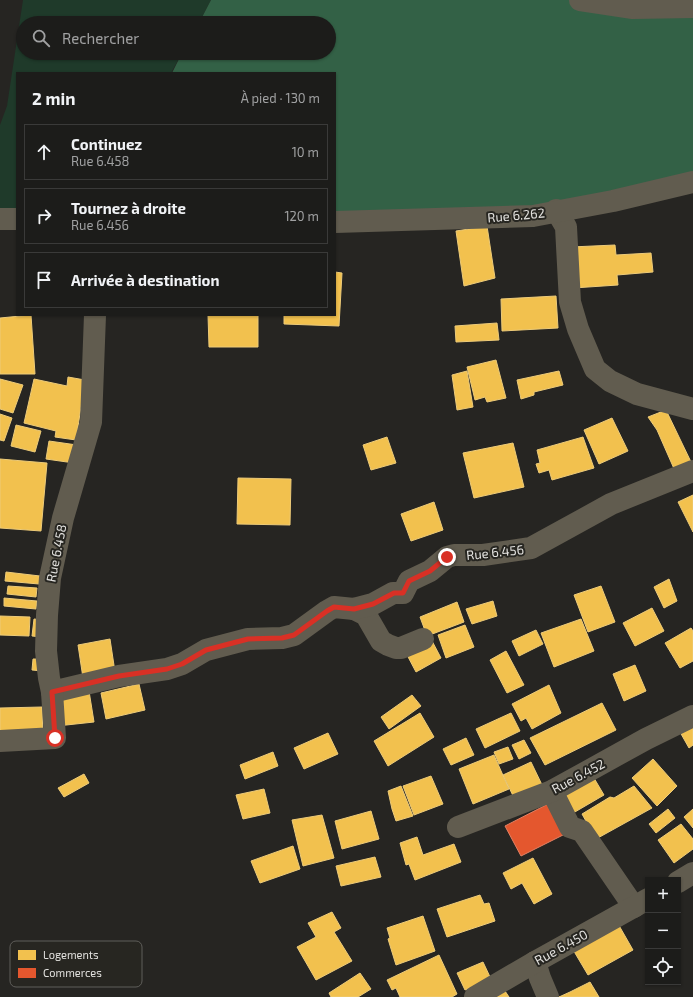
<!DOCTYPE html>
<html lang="fr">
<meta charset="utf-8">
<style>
:root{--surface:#1c1c1a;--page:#292927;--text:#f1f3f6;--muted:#a0a1a2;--line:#3a3a39}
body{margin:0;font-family:"Exo 2",sans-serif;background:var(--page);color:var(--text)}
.controls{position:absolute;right:12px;bottom:12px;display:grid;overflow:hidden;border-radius:0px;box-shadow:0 1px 3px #0004}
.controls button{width:36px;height:36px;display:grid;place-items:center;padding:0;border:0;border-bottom:1px solid var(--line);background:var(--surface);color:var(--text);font:20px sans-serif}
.stop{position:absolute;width:12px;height:12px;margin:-9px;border:3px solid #d93025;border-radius:50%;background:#fff}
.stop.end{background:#d93025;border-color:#fff;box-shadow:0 1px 4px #0008}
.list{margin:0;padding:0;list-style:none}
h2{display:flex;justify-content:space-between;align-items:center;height:52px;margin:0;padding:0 16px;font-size:17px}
h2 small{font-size:13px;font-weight:400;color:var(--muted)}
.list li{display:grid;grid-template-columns:26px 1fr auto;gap:12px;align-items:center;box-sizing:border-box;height:56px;margin:0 8px 8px;padding:0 8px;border:1px solid var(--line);border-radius:0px}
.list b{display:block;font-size:15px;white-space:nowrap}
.list p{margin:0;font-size:13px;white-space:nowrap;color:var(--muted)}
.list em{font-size:13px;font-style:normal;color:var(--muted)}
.icon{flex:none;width:22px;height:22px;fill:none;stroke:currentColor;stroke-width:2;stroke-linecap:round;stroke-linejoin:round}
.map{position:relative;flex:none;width:693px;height:997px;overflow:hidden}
.search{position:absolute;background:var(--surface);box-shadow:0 1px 3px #0004;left:16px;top:16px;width:320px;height:44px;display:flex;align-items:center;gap:10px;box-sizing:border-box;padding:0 14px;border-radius:22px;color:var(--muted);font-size:15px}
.panel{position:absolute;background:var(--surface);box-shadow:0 1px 3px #0004;left:16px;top:72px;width:320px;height:244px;border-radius:0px}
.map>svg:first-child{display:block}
.green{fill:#1f3a2a}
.forest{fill:#336146}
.homes{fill:#f2c14e;stroke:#edcb79}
.shops{fill:#e4572e;stroke:#e38063}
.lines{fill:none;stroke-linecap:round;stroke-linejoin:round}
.minor{stroke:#615c4f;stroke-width:22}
.tertiary{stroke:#615c4f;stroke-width:22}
.route{stroke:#d93025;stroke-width:5}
.labels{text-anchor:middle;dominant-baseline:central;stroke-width:4;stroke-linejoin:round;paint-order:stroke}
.street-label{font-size:13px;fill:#e2e1de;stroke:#272621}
.key{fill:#272621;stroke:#5f5e5a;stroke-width:1}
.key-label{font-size:11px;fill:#e2e1de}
</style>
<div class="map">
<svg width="693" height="997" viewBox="0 0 693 997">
<rect width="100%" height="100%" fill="#262522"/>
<path class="green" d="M23,0H211L199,23H23V53H182L171,73H17V219H0V125L7,106Z"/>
<path class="forest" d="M211,0H693V182L613,201L335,222V73H172L182,53H329V23H199Z"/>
<g class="homes">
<path d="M487,226L495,278L464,286L456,231Z"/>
<path d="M615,245L616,255L651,253L653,272L617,275L618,285L573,288L571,247Z"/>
<path d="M335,272L342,273L339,326L284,324V315H335Z"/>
<path d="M556,296L558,328L502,331L501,299Z"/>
<path d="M31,315L35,374H0V318Z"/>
<path d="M208,315H258V347H209Z"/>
<path d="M497,323L499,340L456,342L455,326Z"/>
<path d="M496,360L506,398L487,402L485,397L475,400L467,367Z"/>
<path d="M467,371L473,407L457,410L452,375Z"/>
<path d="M559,371L563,385L534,392V395L521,399L517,380Z"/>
<path d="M68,377L85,380L76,440L55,437L56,431L24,423L34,379L67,386Z"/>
<path d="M0,379L23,385L13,413L0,409Z"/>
<path d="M666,410L692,464L675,471L657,430L648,417Z"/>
<path d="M0,414L12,418L4,441L0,440Z"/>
<path d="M612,418L628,451L599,464L584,430Z"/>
<path d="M16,425L41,431L35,452L11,446Z"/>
<path d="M387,437L396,463L371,470L363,445Z"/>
<path d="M583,437L594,468L552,480L549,470L539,473L536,464L540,463L537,450Z"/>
<path d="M49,441L77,445L74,463L46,459Z"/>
<path d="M513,443L524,487L474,498L463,453Z"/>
<path d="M0,459L47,463L41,531L0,528Z"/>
<path d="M238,478L291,479L290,525L237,524Z"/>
<path d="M693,495V532L678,502Z"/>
<path d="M434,502L443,530L411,541L401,514Z"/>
<path d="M6,572L40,576L39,584L5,581Z"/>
<path d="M669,579L677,601L664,608L654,587Z"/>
<path d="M8,586L37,588L36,597L7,594Z"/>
<path d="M601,586L615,622L588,632L574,595Z"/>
<path d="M4,598L37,601L36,609L4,606Z"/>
<path d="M493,601L497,616L472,624L466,609Z"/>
<path d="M457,602L464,622L427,636L420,617Z"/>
<path d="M652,608L664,631L635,646L623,623Z"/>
<path d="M0,616L30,617L29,636L0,635Z"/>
<path d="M34,619L44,620L42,637L32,636Z"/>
<path d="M581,619L594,651L554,667L541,633Z"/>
<path d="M465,625L474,647L446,658L438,635Z"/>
<path d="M691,628L693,631V661L680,668L665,643Z"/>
<path d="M536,630L543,644L519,656L512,641Z"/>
<path d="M110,639L115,672L83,678L78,645Z"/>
<path d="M431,639L441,658L416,672L406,653Z"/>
<path d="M506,651L524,685L507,693L490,660Z"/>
<path d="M33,659H43L42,671L32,670Z"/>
<path d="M635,665L646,691L624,701L613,674Z"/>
<path d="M139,684L145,710L106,719L101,693Z"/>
<path d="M549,685L561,713L532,729L526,718L521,721L512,704Z"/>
<path d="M89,691L94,722L57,726L54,696Z"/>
<path d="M412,695L421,706L389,729L381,717Z"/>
<path d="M602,703L616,730L545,765L530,738Z"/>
<path d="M42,707L43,737L0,738V708Z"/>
<path d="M420,713L434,737L388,766L374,741Z"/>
<path d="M511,713L520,731L485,748L476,729Z"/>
<path d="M693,725V745L689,748L680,732Z"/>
<path d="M328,733L338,754L304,769L294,748Z"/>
<path d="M466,738L474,755L451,765L443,749Z"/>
<path d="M524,740L531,753L519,759L512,745Z"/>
<path d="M508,747L513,759L499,764L494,752Z"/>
<path d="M273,752L278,766L245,779L240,765Z"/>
<path d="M494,755L509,789L473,804L459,769Z"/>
<path d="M653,759L677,786L657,806L632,778Z"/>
<path d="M531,762L544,789L517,804L503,775Z"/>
<path d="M591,773L604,795L568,816L556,794Z"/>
<path d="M84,774L89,783L64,797L58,788Z"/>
<path d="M431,776L443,804L414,815L403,786Z"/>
<path d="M401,786L413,816L396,821L392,809L388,791Z"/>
<path d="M634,786L652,808L596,839L582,814L610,797L614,798Z"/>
<path d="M264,789L270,813L243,819L236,795Z"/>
<path d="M668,809L675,818L656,833L649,824Z"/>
<path d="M693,809V828L684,817Z"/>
<path d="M371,811L379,839L342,849L335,821Z"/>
<path d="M322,815L334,858L303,866L292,820Z"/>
<path d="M681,824L693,839V849L674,863L658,840Z"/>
<path d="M417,837L423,855L454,844L461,862L415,880L409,864L406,865L400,843Z"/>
<path d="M293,846L300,869L260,883L251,861Z"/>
<path d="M375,857L381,877L341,886L336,866Z"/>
<path d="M533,858L552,894L534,904L522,883L511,889L503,873Z"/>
<path d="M480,895L484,904L489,903L495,921L447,937L437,909Z"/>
<path d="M332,912L341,928L334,932L352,961L316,980L297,947L316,937L308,923Z"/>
<path d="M423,916L435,951L396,965L388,939L390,938L387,928Z"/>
<path d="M617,922L633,950L588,975L572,948Z"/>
<path d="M439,955L457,994L452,997H400L396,988L392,990L387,980Z"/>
<path d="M483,962L491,979L465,990L457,973Z"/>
<path d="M360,973L371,989L358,997H331L329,993Z"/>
<path d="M590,982L599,997H559L570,992Z"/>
<path d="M505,991L509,997H495Z"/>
</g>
<path class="shops" d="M548,804L565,834L521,856L505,826Z"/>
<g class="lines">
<g class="minor">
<path d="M580,0L633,8L693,7"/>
<path d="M556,210L566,227L570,302L578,329L595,369L610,381L637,394L693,409"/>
<path d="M354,609L366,615L381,641L388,645L396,648H401L423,639"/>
<path d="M52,692L119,676L167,669L182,664L206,650L248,639L282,638L294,635L327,611L334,607L354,609L373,604L393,593H403L409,581L430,571L447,557L454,555H483L531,548L611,504L693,471"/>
<path d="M0,741L55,738L52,692L49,678L46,651L47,615L50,578L63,518L91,422L95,315"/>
<path d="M552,791L570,827L582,831L634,907"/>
<path d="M458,827L552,791L646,739L693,716"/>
<path d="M678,882L693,873"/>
<path d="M535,962L540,978L548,997"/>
<path d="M475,997L535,962L648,899"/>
</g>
<g class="tertiary">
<path d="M0,219H17"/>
<path d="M335,222L533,216L613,201L693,182"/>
</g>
</g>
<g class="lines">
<path class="route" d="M55,738L52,692L119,676L167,669L182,664L206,650L248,639L282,638L294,635L327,611L334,607L354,609L373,604L394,593H403L409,581L430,571L447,557"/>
</g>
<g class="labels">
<g class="street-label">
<text transform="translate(516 215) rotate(-5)">Rue 6.262</text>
<text transform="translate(495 552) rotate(-6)">Rue 6.456</text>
<text transform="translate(56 553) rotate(-79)">Rue 6.458</text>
<text transform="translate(578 776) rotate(-28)">Rue 6.452</text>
<text transform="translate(561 947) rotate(-29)">Rue 6.450</text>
</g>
</g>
<rect x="10" y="941" width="132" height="46" rx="6" class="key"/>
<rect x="18" y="950" width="18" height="10" fill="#f2c14e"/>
<rect x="18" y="968" width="18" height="10" fill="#e4572e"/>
<g class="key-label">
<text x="43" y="959">Logements</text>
<text x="43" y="977">Commerces</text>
</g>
</svg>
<div class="controls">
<button>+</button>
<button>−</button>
<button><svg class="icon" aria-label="locate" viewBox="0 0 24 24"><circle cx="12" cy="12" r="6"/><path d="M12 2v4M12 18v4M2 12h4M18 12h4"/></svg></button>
</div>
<div class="stop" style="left:55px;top:738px"></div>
<div class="stop end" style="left:447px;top:557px"></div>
<div class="search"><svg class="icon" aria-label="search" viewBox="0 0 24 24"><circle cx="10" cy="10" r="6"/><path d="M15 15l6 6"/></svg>Rechercher</div>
<section class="panel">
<h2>2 min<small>À pied · 130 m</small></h2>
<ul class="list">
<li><svg class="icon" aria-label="ahead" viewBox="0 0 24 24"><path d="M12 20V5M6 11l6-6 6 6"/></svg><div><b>Continuez</b><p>Rue 6.458</p></div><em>10 m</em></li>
<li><svg class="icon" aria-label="right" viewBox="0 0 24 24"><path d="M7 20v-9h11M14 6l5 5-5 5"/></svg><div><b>Tournez à droite</b><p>Rue 6.456</p></div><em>120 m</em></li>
<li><svg class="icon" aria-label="arrive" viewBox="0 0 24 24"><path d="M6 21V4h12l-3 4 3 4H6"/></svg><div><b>Arrivée à destination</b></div></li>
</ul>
</section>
</div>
